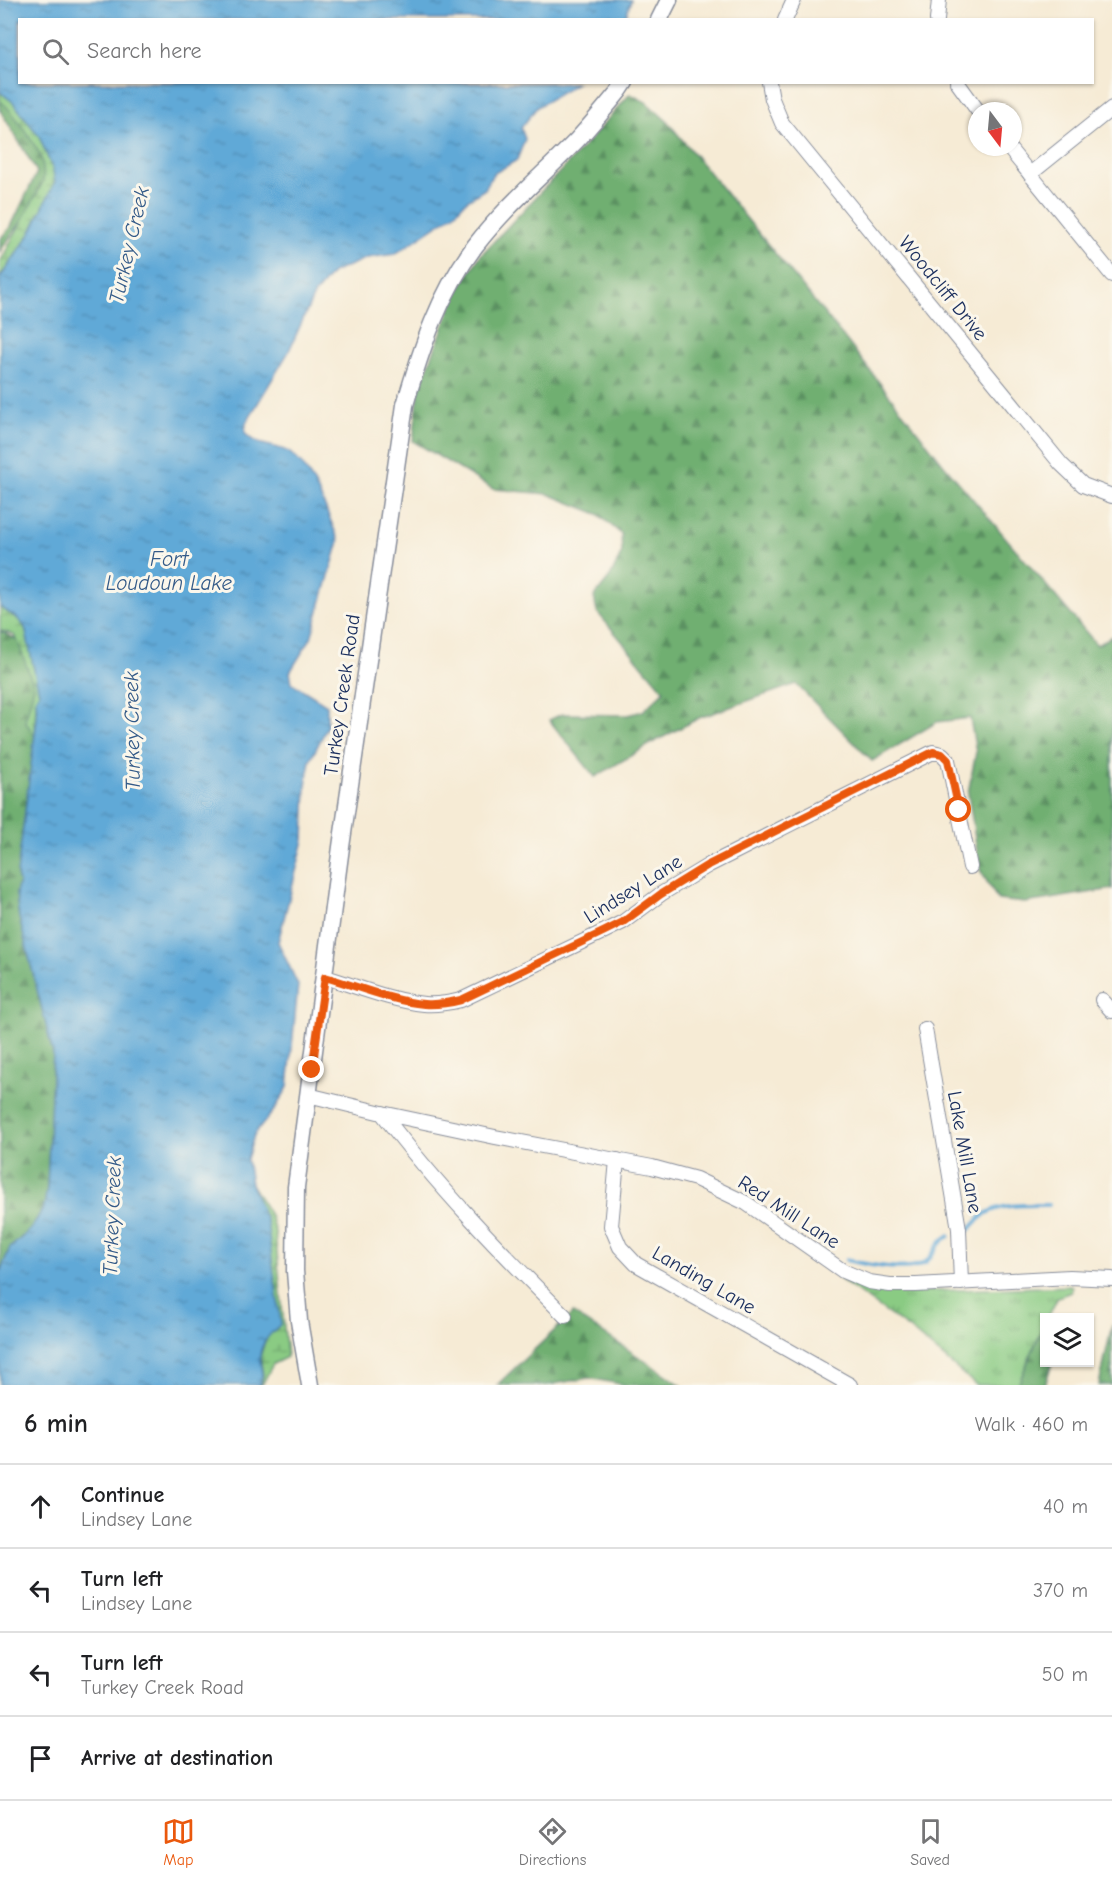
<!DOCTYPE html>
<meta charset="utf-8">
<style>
:root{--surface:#fff;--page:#f6f6f6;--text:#202124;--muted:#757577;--line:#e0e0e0;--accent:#ea580c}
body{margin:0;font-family:"Comic Neue",sans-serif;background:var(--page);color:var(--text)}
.controls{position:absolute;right:18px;bottom:18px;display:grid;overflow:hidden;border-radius:0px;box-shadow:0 2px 4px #0004}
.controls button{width:54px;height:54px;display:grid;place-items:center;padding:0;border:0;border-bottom:2px solid var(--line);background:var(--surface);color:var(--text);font:30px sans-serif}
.compass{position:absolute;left:968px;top:102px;width:54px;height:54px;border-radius:50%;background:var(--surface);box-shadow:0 2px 4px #0004;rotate:164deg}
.stop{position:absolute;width:18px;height:18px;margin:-14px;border:4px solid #ea580c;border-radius:50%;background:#fff}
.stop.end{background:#ea580c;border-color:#fff;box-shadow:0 2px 6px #0008}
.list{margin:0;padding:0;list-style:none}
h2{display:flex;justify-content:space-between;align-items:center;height:78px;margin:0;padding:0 24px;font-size:26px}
h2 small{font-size:20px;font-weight:400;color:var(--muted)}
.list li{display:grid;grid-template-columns:39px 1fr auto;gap:18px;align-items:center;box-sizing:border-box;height:84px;padding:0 24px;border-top:2px solid var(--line)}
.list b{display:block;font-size:22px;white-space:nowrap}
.list p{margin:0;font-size:20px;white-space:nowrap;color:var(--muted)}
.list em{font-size:20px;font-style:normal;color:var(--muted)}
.icon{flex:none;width:33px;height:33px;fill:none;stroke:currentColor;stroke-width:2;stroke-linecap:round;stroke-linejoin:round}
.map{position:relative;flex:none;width:1112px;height:1385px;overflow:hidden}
.search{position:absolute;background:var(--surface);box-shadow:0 2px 4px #0004;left:18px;right:18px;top:18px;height:66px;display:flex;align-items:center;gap:15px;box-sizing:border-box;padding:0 21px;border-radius:0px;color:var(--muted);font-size:22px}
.sheet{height:414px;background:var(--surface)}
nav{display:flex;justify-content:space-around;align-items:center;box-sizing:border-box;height:84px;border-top:2px solid var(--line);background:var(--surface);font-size:16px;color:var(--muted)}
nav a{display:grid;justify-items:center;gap:3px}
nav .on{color:var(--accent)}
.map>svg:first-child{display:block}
.grass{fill:url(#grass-tufts);stroke:#527d70;stroke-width:1.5}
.forest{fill:url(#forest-firs);stroke:#456f68;stroke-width:1.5}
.wetland{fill:url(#wetland-marsh);stroke:#527d70;stroke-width:1.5}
.water{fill:url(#water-ripples);stroke:#3e6c9a;stroke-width:1.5}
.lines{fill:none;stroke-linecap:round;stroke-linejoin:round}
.stream{stroke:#60a9d7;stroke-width:4}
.minor-casing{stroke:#888d9a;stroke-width:16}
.tertiary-casing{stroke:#888d9a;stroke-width:19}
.minor{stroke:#fff;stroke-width:14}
.tertiary{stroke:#fff;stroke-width:16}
.route{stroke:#ea580c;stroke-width:8}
.labels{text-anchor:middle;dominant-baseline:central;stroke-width:6;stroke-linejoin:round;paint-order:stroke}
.street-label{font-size:20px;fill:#1b2f5e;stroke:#fbf7ec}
.water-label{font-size:21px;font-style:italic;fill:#335a88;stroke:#fbf7ec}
</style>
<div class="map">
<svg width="1112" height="1385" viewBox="0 0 1112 1385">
<defs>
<pattern id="grass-tufts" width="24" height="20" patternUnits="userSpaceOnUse" patternTransform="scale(1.5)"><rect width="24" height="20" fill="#8acb83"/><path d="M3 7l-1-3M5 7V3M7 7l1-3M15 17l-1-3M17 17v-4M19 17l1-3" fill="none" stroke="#70a56e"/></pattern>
<pattern id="forest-firs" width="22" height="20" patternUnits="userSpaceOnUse" patternTransform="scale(1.5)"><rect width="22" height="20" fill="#6faf71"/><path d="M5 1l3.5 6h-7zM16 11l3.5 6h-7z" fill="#5a8f60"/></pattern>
<pattern id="wetland-marsh" width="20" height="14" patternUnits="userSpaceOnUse" patternTransform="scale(1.5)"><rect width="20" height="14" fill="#8acb83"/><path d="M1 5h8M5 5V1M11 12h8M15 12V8" fill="none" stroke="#70a56e"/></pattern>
<pattern id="water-ripples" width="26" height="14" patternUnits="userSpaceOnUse" patternTransform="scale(1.5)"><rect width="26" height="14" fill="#60a9d7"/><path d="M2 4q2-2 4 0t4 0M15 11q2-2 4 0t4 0" fill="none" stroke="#4e8ab2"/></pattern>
</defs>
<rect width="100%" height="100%" fill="#fbf7ec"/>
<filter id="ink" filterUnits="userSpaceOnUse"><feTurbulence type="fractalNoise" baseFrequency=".0167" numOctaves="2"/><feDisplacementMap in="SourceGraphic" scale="12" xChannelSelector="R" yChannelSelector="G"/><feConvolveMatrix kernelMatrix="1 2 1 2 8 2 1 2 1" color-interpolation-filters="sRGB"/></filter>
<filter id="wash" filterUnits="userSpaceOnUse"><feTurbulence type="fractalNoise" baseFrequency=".008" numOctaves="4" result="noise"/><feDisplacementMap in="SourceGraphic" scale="24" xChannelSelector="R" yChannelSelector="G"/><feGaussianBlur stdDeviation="1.35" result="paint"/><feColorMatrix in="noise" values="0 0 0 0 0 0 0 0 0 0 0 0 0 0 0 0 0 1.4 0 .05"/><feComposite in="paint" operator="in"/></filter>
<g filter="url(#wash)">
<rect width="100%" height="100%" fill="#f6ebd5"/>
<path class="grass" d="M838,1278L859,1287L905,1292L1072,1286L1071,1292L1058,1297L1048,1317L1044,1318V1324L1018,1385H976L912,1331Z"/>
<g class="forest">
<path d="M0,94L13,102L58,171L3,247L0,253V239L11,226L37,172L0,110Z"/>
<path d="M630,94L646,102L667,121L846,340L944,465L1097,645L1112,636V889L1025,903L998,900L980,870L968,793L976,752L970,718L937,722L872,761L796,684L699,718L654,742L595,777L549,720L562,714L628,715L643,711L664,691L597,612L594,597L610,577L622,552L621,534L598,514L548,494L493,489L413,441L419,390L456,294L480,256L587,143Z"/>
<path d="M0,631L39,651L46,695L35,736L17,874L19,883L16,893L19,917L53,1053L47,1188L44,1207L31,1229L10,1248L0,1272Z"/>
<path d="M573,1313L681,1385H626L588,1378L548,1385H497Z"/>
<path d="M1044,1324V1362L1052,1363L1045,1385H1018Z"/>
<path d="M1112,1325V1385H1099Z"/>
</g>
<g class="wetland">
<path d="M0,92L13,102L39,136L53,170L55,182L30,234L0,277V262L43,182C44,174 44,166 41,158C36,145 12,109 0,101Z"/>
<path d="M0,607L17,618L25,627L39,693C34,701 36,725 35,736L25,721L34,687L18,642L14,635L0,630Z"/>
<path d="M251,1184L270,1215L275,1232L287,1357L273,1364L262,1385H260L263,1375L260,1357L266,1338Z"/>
</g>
<path class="water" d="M0,0H631L625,20H20V82L577,83L537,107L521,128L525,139L517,160L493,174L485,189L466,201L454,214L395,254L367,258L332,273L314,295L288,353L246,423L245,433C258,449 275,443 290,453C313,468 328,516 339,541L311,638L290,672L292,683L327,705V727L310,761L306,785L304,840L278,942L298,985L288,1087L275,1109L254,1135L247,1159L251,1184L267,1223L281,1324C271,1333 261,1342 260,1356C259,1369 265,1369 260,1385H0V1272L10,1248L31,1229L44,1207L47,1188L53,1053L19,917L16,893L19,883L17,874L37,718L36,698L39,693L25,627L17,618L0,607V278L30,234L55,182L53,170L39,136L13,102L0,92Z"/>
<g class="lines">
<g class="stream">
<path d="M967,1231C974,1226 978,1219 985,1214C1003,1203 1029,1205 1049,1205"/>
<path d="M846,1260C864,1264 913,1274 927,1261C935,1253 938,1241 949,1236"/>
</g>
</g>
</g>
<g filter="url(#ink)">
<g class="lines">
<g class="minor-casing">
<g id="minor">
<path d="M785,20L794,0"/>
<path d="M937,20L939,0"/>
<path d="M769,82L772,99L782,123L1061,464L1083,485L1112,496"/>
<path d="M957,82L978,111"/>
<path d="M1008,147L1112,275"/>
<path d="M1030,174L1112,108"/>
<path d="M325,977C356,986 392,1001 424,1004C437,1005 449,1003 461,1000L605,931L623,922L661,894L709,865L933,752L942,754L948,760L970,867"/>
<path d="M1102,1000L1112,1011"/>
<path d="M925,1029L959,1229L961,1283"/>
<path d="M308,1095L382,1113L495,1137L652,1167L696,1179L746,1203L843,1271L869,1282L890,1285H916L1070,1277L1112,1279"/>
<path d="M382,1113C437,1186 501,1252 565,1316"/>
<path d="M617,1160L611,1226L620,1247L636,1264L850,1385"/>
</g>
</g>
<g class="tertiary-casing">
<g id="tertiary">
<path d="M659,20L669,0"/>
<path d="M310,1385L299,1321L295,1271L296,1187L341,847L405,405C421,349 439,294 475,246C505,207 543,175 577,140C592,124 605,108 619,91L625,82"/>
</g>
</g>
<use href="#minor" class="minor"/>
<use href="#tertiary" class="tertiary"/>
</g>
</g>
<g class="lines" filter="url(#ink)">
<path class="route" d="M312,1070L325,977C356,986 393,1001 424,1004C437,1005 449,1003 461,1000L605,931L623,922L661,894L708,865L933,752L942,754L948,760L959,810"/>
</g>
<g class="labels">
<g class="street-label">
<text transform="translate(943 288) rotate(51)">Woodcliff Drive</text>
<text transform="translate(342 695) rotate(-82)">Turkey Creek Road</text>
<text transform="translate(633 889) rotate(-32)">Lindsey Lane</text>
<text transform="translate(965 1152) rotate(80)">Lake Mill Lane</text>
<text transform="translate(789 1212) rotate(33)">Red Mill Lane</text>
<text transform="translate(704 1280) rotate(30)">Landing Lane</text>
</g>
<g class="water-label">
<text transform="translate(129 245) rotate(-77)">Turkey Creek</text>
<text x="169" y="559">Fort<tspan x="169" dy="24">Loudoun Lake</tspan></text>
<text transform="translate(132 731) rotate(-91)">Turkey Creek</text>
<text transform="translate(112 1216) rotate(-88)">Turkey Creek</text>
</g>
</g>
</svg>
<div class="controls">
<button><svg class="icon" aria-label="layers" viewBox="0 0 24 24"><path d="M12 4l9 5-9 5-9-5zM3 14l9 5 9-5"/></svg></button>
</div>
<svg class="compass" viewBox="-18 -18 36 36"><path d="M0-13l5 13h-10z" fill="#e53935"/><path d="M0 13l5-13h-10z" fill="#757577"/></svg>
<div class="stop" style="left:959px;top:810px"></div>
<div class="stop end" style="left:312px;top:1070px"></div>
<div class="search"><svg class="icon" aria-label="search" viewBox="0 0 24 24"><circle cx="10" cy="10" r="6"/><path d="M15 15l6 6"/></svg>Search here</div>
</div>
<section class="sheet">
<h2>6 min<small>Walk · 460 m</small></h2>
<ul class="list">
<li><svg class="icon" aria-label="ahead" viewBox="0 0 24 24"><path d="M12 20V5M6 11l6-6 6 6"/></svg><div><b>Continue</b><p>Lindsey Lane</p></div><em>40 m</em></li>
<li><svg class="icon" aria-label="left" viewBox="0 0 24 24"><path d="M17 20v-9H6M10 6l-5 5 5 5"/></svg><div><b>Turn left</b><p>Lindsey Lane</p></div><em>370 m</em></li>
<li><svg class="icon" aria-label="left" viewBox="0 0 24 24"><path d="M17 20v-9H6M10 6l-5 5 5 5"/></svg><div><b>Turn left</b><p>Turkey Creek Road</p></div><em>50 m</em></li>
<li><svg class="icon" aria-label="arrive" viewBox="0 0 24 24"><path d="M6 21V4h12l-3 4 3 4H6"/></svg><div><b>Arrive at destination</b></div></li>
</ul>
</section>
<nav>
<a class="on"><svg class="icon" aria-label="map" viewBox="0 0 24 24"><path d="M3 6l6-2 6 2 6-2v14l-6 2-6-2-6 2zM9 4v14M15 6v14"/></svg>Map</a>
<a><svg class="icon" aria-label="directions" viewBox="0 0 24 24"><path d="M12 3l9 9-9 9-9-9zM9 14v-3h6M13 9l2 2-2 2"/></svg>Directions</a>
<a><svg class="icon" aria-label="saved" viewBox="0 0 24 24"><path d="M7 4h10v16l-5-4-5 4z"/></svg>Saved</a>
</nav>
